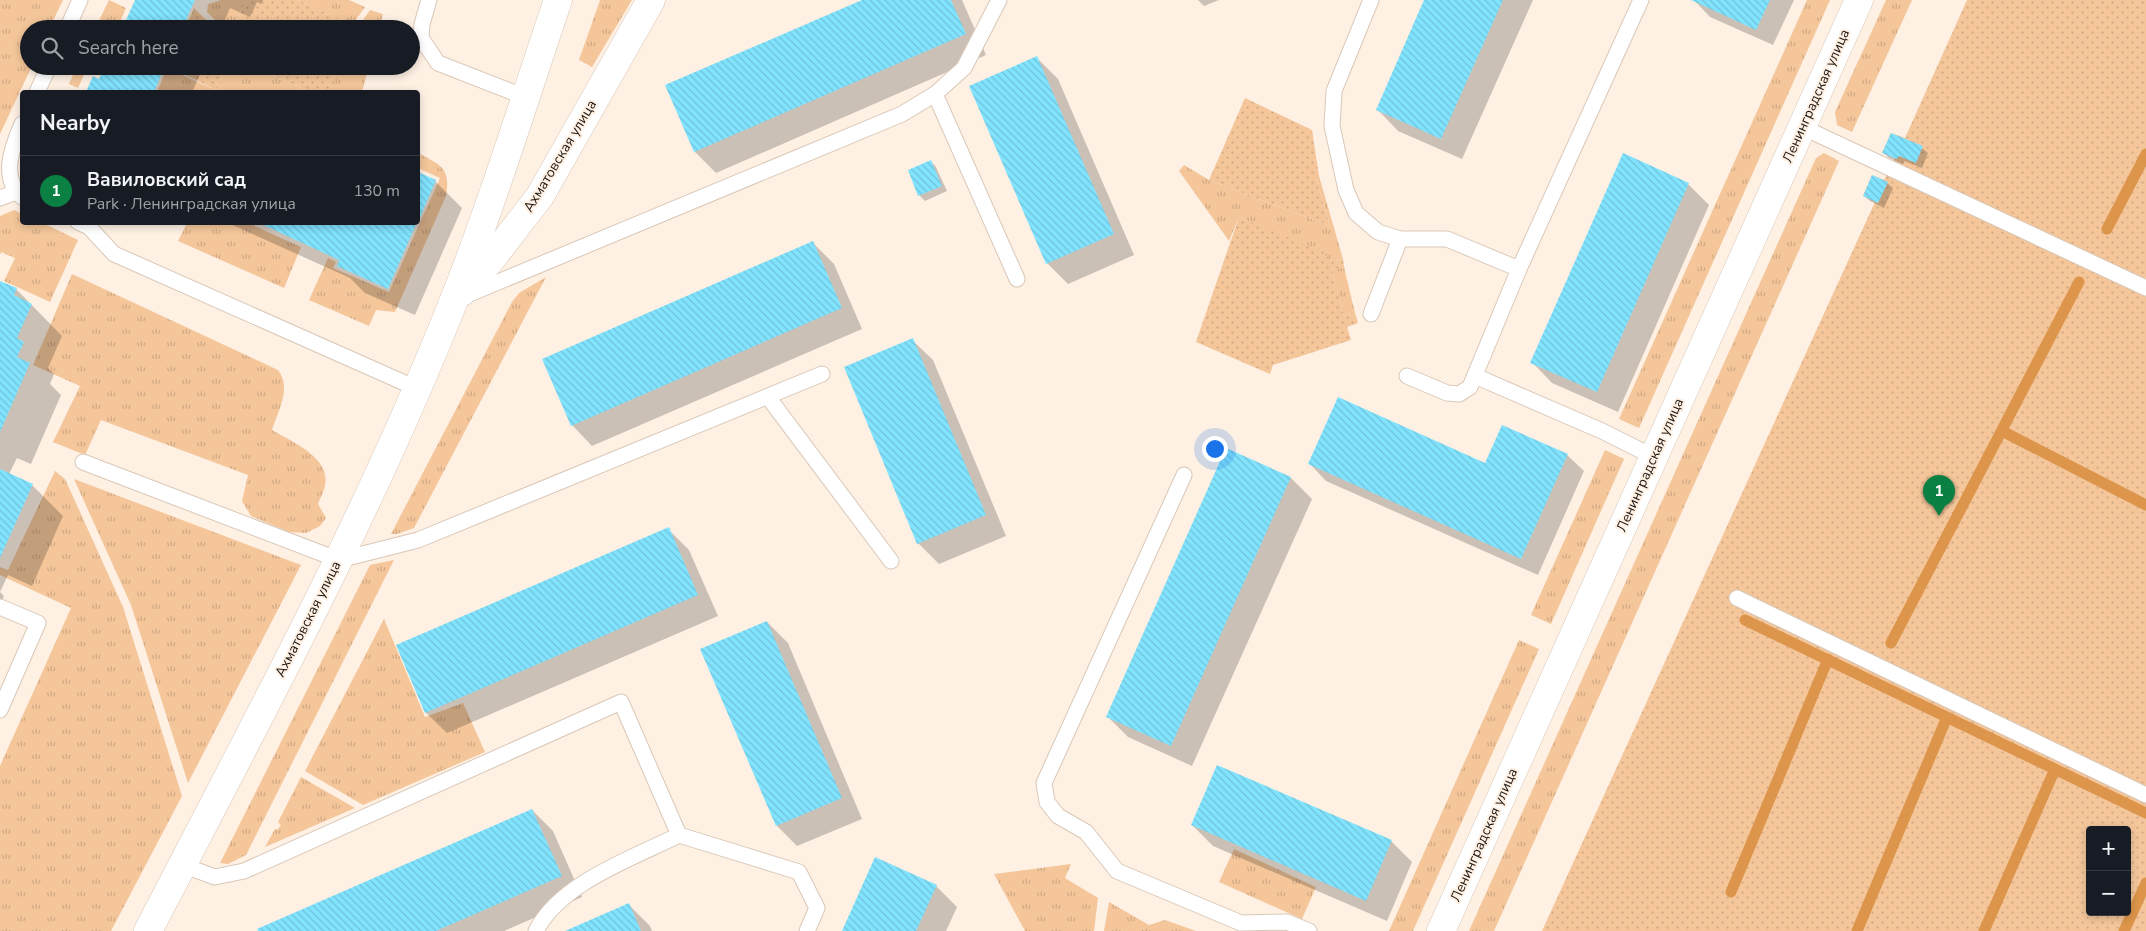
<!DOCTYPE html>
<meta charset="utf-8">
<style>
:root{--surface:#171b24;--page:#20242c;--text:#f1f3f6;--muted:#9ea1a6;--line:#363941;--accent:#0b8043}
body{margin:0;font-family:"Nunito Sans",sans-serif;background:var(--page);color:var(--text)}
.controls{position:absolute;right:15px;bottom:15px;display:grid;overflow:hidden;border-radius:5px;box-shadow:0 2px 8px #0003}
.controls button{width:45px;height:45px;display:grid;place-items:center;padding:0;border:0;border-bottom:1px solid var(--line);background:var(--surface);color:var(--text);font:25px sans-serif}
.you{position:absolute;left:1214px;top:448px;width:18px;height:18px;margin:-12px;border:4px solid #fff;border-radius:50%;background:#1a73e8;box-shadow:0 0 0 8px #1a73e833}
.badge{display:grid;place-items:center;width:32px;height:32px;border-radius:50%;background:var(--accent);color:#fff;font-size:16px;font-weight:700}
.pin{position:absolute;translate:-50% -41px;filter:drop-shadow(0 1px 2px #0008)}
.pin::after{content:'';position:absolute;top:26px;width:18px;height:15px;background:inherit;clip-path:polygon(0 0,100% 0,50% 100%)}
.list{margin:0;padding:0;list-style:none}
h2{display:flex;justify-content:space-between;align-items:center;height:65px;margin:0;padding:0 20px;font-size:21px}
h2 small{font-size:16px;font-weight:400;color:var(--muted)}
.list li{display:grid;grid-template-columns:32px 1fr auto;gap:15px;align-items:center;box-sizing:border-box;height:70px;padding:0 20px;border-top:1px solid var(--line)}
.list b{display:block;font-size:19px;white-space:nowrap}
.list p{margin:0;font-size:16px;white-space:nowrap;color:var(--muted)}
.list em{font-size:16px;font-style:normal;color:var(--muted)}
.icon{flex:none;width:28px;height:28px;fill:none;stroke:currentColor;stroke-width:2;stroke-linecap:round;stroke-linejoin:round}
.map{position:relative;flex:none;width:2146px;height:931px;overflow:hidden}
.search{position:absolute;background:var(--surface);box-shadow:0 2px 8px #0003;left:20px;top:20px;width:400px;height:55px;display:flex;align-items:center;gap:12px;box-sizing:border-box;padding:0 18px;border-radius:28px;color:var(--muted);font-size:19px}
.panel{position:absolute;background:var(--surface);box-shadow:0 2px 8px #0003;left:20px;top:90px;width:400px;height:135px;border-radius:5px}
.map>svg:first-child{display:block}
.grass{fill:url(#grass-tufts)}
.park{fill:url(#park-dots);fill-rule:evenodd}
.shadow{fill:#0003}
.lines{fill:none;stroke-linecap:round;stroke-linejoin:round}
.stream{stroke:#dc954a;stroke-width:11}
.building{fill:url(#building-back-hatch)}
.service-casing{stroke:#d9c8b8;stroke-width:17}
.minor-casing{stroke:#d9c8b8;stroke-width:29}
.tertiary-casing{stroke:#d9c8b8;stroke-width:29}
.service{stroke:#fff;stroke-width:15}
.minor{stroke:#fff;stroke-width:28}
.tertiary{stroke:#fff;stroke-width:28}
.labels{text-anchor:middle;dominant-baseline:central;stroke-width:4;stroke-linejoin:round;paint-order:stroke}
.street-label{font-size:14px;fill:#1c1611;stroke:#fef0e3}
</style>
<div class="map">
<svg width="2146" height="931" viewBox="0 0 2146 931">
<defs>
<pattern id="grass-tufts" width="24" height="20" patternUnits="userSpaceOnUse" patternTransform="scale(1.25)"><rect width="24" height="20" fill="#f4c69a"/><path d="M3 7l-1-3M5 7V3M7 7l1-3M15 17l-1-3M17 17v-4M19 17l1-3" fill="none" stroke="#d1a984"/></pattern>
<pattern id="park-dots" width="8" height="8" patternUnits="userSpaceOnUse" patternTransform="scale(1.25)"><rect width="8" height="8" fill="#f4c69a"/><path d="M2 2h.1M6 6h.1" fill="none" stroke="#d1a984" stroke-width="1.8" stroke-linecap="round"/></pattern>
<pattern id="building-back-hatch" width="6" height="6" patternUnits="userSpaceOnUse" patternTransform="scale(1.25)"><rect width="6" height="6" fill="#81e3fe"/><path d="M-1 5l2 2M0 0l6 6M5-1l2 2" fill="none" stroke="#6fc2d9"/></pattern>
</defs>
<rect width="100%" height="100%" fill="#fef0e3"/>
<g class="grass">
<path d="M0,0H63L49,29H29V66H32L0,134Z"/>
<path d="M109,0L126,8L117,29H95Z"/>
<path d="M221,0H246L233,29H224L207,12L208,4Z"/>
<path d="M298,0H349L365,7L352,25Z"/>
<path d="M600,0H632L592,67L579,60Z"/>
<path d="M1807,0H1830L1639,428L1619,419Z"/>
<path d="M1886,0H1912L1852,132L1837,125L1835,112Z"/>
<path d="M370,10L383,14L379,29H357Z"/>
<path d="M77,66H88L78,88L69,84Z"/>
<path d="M227,66H252L310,92H157L167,68L216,90Z"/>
<path d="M340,66H369L362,92H328Z"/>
<path d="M418,153C440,165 451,167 446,196L395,312L376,310L369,326L309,300L328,258L336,262L333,268L389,292L440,178L418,168Z"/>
<path d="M1824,153L1839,161L1494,931H1469L1816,158Z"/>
<path d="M1184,165L1209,180L1330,226L1316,178L1319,176L1343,259L1331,262L1239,217L1229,241L1179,171Z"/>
<path d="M14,210L22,214V222L43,223L78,240L50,302L4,281L15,258L1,252L0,255V216Z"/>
<path d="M246,222L301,247L284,288L178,241L187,223Z"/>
<path d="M1344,267L1355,313L1344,316L1332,270Z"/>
<path d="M72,274L278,370C292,388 278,411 272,430C290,441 331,457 325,485C324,492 320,498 318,504L326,518L320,526L306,533L289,532L251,516L242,501L248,475L101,420L85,455L53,442L80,386L33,365Z"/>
<path d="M546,277L414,528L397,534H391L512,302L519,293Z"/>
<path d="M1605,450L1624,459L1551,624L1531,615Z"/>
<path d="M55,471L65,479L123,607L182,796L111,931H0V766L71,608L0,575V567L8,570Z"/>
<path d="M74,479L301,565L188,783L131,605Z"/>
<path d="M394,560L246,855L228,864L220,863L370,565Z"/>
<path d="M384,619L425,717L463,703L485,752L363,805L305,771Z"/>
<path d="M1519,640L1539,649L1413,931H1389Z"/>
<path d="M301,777L355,808L265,847L275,829L277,830L281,825L278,822Z"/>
<path d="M1234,849L1316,887L1302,919L1219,882Z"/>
<path d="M1071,864L1065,878L1098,898L1094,931H1025L994,874Z"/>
<path d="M1109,902L1149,925L1165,920L1196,931H1104Z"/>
</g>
<g class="park">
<path d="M246,0H298L358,27L233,29Z"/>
<path d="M1967,0H2146V931H1542L1875,202L1863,196L1872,175L1884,180L1895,158L1882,153L1891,133L1905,138ZM2090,830H2127V912H2090Z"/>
<path d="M194,8L215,29H185Z"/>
<path d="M168,66H227L216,90Z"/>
<path d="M252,66H340L328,92H310Z"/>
<path d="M1245,98L1312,130L1319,176L1316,178L1330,226L1209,180Z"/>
<path d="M1239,217L1324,252L1331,262L1343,259L1344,267L1332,270L1344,316L1355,313L1358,323L1347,327L1351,340L1273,365L1270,374L1196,342Z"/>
</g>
<g class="shadow">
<path d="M136,0H263L261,4L257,2L250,17L230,8L221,29H124Z"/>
<path d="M865,0H962L986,55L716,173L695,152L667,86Z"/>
<path d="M1198,0H1219L1204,6Z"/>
<path d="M1426,0H1533L1462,159L1398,131L1378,110Z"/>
<path d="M1694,0H1794L1773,45L1710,17Z"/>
<path d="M1037,58L1058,79L1134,255L1068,284L1047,263Z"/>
<path d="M107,66H204L192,92H87L93,78L100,81Z"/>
<path d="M1922,148L1928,153L1922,168L1904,161L1903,164L1889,158L1884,153Z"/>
<path d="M931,161L936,167L947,191L925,201L919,195Z"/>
<path d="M418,173L435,181L462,208L415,315L365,293L350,278L226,222H418Z"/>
<path d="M1887,183L1893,188L1884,208L1870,201L1864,196Z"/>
<path d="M1688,184L1709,205L1618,412L1552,383L1532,362Z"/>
<path d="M813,243L834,264L862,329L592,446L572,425Z"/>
<path d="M0,282L16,289L62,336L48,368L54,374L50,384L61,395L31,464L17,458L9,474L32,485L63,516L32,586L8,575L0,592L4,596L0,604Z"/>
<path d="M912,340L933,360L1006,536L939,564L918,543Z"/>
<path d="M1227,450L1291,478L1312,499L1192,766L1128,737L1107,716Z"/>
<path d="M1567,455L1584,471L1538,575L1326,481L1310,464H1486Z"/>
<path d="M668,529L689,550L718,616L447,733L426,713L398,646Z"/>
<path d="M767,622L788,643L862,819L797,846L777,826Z"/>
<path d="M532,810L553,831L582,897L504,931H259Z"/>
<path d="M1192,825L1391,841L1412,862L1387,921L1213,846Z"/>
<path d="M936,886L957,907L946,931H843Z"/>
<path d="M629,905L650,926L652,931H568Z"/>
</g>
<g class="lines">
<g class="stream">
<path d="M2107,229L2146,154"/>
<path d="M2002,431L2146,505"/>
<path d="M1745,620L2146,813"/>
<path d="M1891,643L2079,282"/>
<path d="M1731,892L1828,659"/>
<path d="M1857,931L1947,717"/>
<path d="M1984,931L2055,769"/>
<path d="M2124,931L2146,883"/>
</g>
</g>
<g class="building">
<path d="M135,0H195L182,29H122Z"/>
<path d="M862,0H951L966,34L694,152L665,85Z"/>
<path d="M1424,0H1503L1441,139L1376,110Z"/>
<path d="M1691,0H1770L1756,30Z"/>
<path d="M1037,56L1114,234L1046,264L969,86Z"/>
<path d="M105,66H165L154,92H86L93,76L99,79Z"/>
<path d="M1891,133L1923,146L1916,163L1899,156L1897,159L1882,153Z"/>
<path d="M1623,153L1689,183L1597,392L1530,363Z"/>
<path d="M931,160L942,186L918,196L908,170Z"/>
<path d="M418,172L436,180L418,222Z"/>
<path d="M1872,175L1888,182L1878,203L1863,196Z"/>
<path d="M257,222H417L388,289L337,266L339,260Z"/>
<path d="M813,241L842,308L571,426L542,359Z"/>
<path d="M0,281L17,288L14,295L32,304L17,338L24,342L17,357L30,363L0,432Z"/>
<path d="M913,338L986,515L917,544L844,367Z"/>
<path d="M1338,397L1485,463L1502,425L1568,454L1521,559L1308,464Z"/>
<path d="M1226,448L1291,477L1171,746L1106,717Z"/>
<path d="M0,469L33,484L0,558Z"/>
<path d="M669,527L698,595L425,713L396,645Z"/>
<path d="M767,621L842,798L776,826L700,649Z"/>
<path d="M1217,765L1392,840L1366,901L1191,825Z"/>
<path d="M532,809L562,876L436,931H258L257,929Z"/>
<path d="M875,857L937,885L916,931H842Z"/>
<path d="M629,903L641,931H565Z"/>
</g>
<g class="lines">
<g class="service-casing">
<g id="service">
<path d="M429,0L422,24L421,38L438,63L525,97"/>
<path d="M1371,0L1334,91L1332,126L1346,190L1356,213L1378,232L1400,239H1447L1519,269"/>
<path d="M67,29L80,0"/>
<path d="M37,92L49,66"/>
<path d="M935,94L964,68L999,0"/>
<path d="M22,124C12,147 0,178 22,197"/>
<path d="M1802,127L2146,288"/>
<path d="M0,198L16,192"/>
<path d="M78,222L89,227L114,254L416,388"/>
<path d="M467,295L902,114L935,94L1017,279"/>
<path d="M1371,314L1400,239"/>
<path d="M1407,376L1447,393L1459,394L1470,387L1519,269L1641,0"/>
<path d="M1475,376L1602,431L1654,457"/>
<path d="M768,397L891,561"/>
<path d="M83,462L339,560L418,540L822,374"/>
<path d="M1184,475L1044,783L1047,802L1058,816L1086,832L1117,871L1241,923L1287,922L1309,931"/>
<path d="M1737,598L2146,795"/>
<path d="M0,607L38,623L0,710"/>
<path d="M182,865L215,877L244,871L621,702L679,835"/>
<path d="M536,931C560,883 633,858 679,835L799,872L817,908L807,931"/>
</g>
</g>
<g class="minor-casing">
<g id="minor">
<path d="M462,292L489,262L540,196L651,0"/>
<path d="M148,931C255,724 368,517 454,300C493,202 524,100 558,0"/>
</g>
</g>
<g class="tertiary-casing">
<path id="tertiary" d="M1441,931L1859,0"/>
</g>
<use href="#service" class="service"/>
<use href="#minor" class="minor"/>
<use href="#tertiary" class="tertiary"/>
</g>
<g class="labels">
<g class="street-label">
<text transform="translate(1816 96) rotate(-66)">Ленинградская улица</text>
<text transform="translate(560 156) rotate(-59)">Ахматовская улица</text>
<text transform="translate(1650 465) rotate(-66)">Ленинградская улица</text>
<text transform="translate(308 619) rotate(-63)">Ахматовская улица</text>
<text transform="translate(1484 835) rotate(-66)">Ленинградская улица</text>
</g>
</g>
</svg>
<div class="controls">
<button>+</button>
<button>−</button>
</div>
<div class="you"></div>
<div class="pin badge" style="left:1939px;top:516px">1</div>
<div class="search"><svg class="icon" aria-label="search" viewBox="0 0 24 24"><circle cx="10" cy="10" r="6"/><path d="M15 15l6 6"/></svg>Search here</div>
<section class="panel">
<h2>Nearby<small></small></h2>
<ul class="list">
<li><span class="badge">1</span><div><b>Вавиловский сад</b><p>Park · Ленинградская улица</p></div><em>130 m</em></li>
</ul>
</section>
</div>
